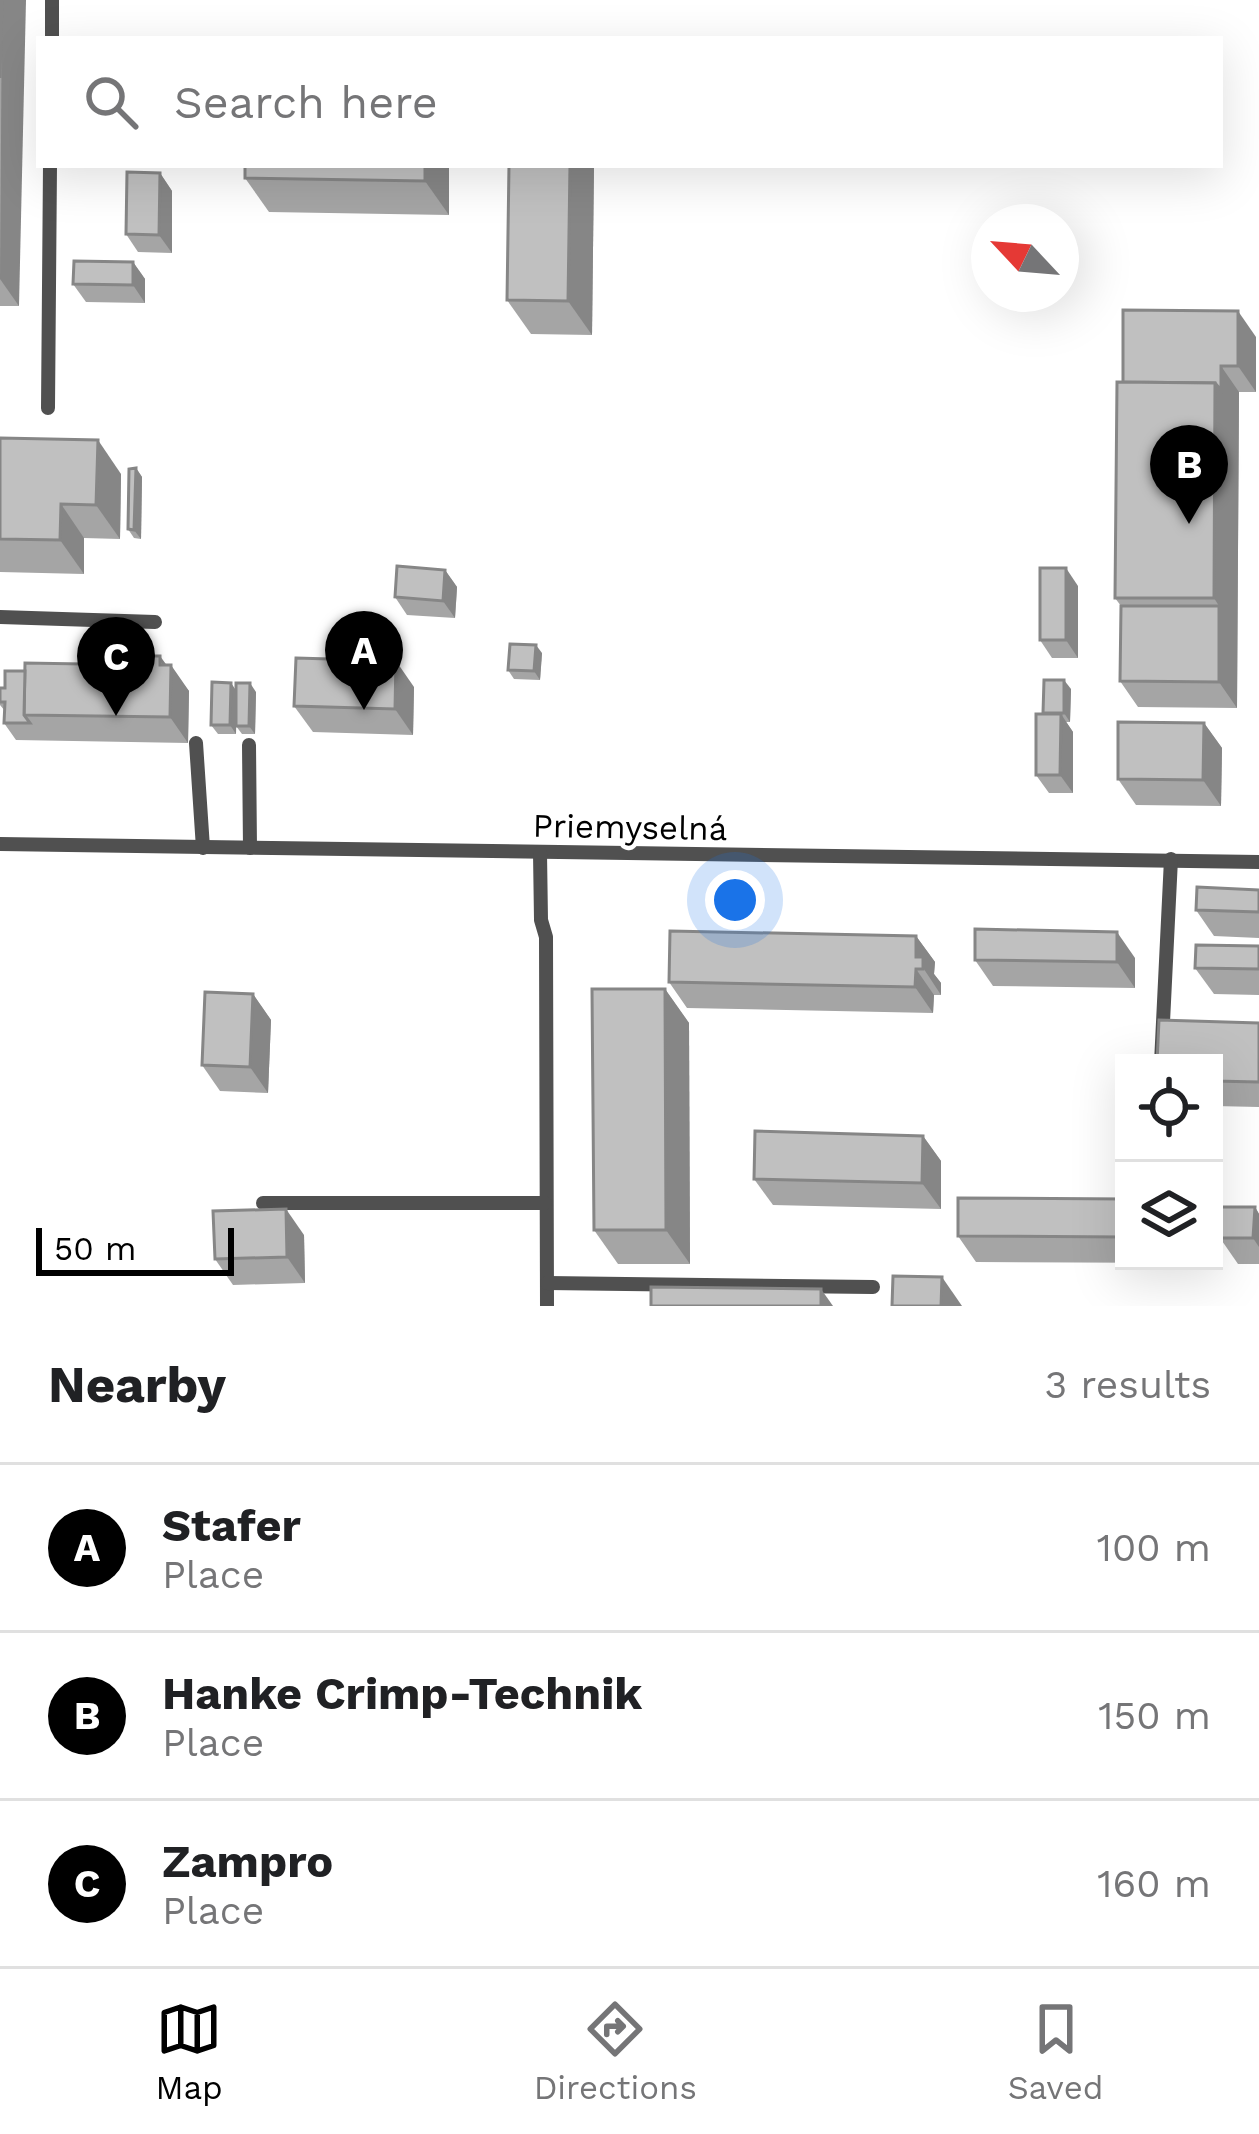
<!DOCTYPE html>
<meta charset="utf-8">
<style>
:root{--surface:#fff;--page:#f2f2f2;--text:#202124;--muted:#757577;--line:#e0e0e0;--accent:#000}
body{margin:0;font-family:"Work Sans",sans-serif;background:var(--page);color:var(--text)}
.controls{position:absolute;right:36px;bottom:36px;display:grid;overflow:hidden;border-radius:0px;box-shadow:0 12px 48px #0002}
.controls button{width:108px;height:108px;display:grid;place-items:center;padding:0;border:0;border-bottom:3px solid var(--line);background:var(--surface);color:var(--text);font:60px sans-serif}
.compass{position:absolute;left:971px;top:204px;width:108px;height:108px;border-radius:50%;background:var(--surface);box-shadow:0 12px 48px #0002;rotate:296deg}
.scale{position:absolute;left:36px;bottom:30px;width:198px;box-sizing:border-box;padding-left:12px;border:6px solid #000;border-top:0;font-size:33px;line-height:42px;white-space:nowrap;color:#000;-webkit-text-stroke:9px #fff;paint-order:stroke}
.you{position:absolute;left:735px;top:900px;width:42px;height:42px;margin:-30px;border:9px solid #fff;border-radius:50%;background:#1a73e8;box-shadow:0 0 0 18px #1a73e833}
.badge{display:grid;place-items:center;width:78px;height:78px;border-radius:50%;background:var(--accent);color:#fff;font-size:39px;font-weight:700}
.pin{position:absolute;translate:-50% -99px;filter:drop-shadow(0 3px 6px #0008)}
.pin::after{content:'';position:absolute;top:63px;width:42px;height:36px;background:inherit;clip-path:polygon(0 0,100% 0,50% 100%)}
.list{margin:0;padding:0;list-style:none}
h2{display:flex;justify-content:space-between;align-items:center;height:156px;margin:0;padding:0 48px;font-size:51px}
h2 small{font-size:39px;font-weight:400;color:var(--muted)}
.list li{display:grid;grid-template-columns:78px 1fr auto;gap:36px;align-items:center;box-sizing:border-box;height:168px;padding:0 48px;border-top:3px solid var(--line)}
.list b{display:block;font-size:45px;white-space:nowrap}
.list p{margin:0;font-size:39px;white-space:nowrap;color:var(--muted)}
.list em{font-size:39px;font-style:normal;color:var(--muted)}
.icon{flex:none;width:66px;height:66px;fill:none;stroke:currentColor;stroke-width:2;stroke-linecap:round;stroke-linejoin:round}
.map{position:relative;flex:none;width:1259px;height:1306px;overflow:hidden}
.search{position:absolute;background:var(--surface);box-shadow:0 12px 48px #0002;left:36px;right:36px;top:36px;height:132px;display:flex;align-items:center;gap:30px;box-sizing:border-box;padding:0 42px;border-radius:0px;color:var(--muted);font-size:45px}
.sheet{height:660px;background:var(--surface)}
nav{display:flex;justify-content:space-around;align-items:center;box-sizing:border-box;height:168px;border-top:3px solid var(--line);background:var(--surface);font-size:33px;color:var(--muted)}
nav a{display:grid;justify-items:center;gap:6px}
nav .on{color:var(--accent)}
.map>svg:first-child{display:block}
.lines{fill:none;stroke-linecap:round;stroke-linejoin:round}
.lane{stroke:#505050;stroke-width:14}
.wall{fill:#a5a5a5}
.shaded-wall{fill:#868686}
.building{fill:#c0c0c0;stroke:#868686;stroke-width:3}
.labels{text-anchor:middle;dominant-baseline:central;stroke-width:9;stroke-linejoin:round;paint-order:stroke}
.street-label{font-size:33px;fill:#000;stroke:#fff}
</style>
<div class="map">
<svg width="1259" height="1306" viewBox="0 0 1259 1306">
<rect width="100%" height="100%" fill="#fff"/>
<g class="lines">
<g class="lane">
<path d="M52,39V0"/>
<path d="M48,408L50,165"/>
<path d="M0,617L155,622"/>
<path d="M196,743L203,848"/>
<path d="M249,745L250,848"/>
<path d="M0,844L1259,862"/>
<path d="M540,853L541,920L546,937L547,1306"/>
<path d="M1161,1063L1171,859"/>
<path d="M263,1203H545"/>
<path d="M547,1283L873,1287"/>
</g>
</g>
<g class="wall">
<path d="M0,0L19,306H0Z"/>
<path d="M449,165V215L269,212L245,178Z"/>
<path d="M509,165H594L592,335L531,334L507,300Z"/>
<path d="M160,173L172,191V253L138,252L126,234Z"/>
<path d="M133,262L145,279V303L86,302L73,284Z"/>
<path d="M1256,337V392H1239L1237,708L1138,707L1120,681L1121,606L1115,598L1123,382Z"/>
<path d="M0,438L121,474L120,539L84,538V574L0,572Z"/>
<path d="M136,468L142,477L141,539L134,538L128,529Z"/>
<path d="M445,570L457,587L455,618L407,615L395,597Z"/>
<path d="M1078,586V658H1052L1040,640Z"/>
<path d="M542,653L540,680L514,679L508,670Z"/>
<path d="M167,665L189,691L188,743L16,740L4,723L5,711L0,705V688Z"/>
<path d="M231,683L236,691L256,692L255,734H242L236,726V734H218L211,725Z"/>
<path d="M414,687L413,735L313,732L294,706Z"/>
<path d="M1071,689L1070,722H1066L1073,732V793H1049L1036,775L1044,714Z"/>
<path d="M1204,723L1222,748L1221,806L1136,805L1118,779Z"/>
<path d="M1259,890V938L1214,936L1196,910Z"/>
<path d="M916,936L935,962L934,974L941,983V995H934L933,1013L687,1008L669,982Z"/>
<path d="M1259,946V995L1214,994L1195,968Z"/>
<path d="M1135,958V988L993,986L975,960Z"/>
<path d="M665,989L689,1023L690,1264H618L594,1230Z"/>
<path d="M253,994L271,1020L268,1093L220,1091L202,1065Z"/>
<path d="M1259,1023V1107L1214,1106V1063Z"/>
<path d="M923,1136L941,1161V1209L773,1205L754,1179Z"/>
<path d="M1124,1199V1261H1198V1263L976,1262L958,1236Z"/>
<path d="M1255,1207L1259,1214V1264H1238L1220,1238Z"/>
<path d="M304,1235L305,1283L233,1285L215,1259Z"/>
</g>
<g class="shaded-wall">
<path d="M2,0H26L19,306L0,279Z"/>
<path d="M425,165H449V215L425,181Z"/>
<path d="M570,165H594L592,335L568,301Z"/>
<path d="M160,173L172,191V253L159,235Z"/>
<path d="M133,262L145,279V303L133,285Z"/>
<path d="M1238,311L1256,337V392L1238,366Z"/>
<path d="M1221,366L1239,392L1237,708L1219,682V606L1214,598L1215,383Z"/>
<path d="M98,440L121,474L120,539L96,505Z"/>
<path d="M136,468L142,477L141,539L134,530Z"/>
<path d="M61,504L84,538V574L60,540Z"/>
<path d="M1066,568L1078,586V658L1066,640Z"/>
<path d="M445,570L457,587L455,618L443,601Z"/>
<path d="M536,645L542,653L540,680L534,671Z"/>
<path d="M160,656L171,671V665L189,691L188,743L170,717Z"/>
<path d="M396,661L414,687L413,735L395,709Z"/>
<path d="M1064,680L1071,689L1070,722L1064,713Z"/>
<path d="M231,683L237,692L236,734L230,725Z"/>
<path d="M250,683L256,692L255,734L249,726Z"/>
<path d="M1061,714L1073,732V793L1060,775Z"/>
<path d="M1204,723L1222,748L1221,806L1203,780Z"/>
<path d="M1117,932L1135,958V988L1117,962Z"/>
<path d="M916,936L935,962L934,974L941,983V995L916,957Z"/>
<path d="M916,969L934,995L933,1013L915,987Z"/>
<path d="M665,989L689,1023L690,1264L666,1230Z"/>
<path d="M253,994L271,1020L268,1093L250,1067Z"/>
<path d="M923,1136L941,1161V1209L922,1183Z"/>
<path d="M1255,1207L1259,1214V1247L1253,1238Z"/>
<path d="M286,1209L304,1235L305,1283L287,1257Z"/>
<path d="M942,1277L962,1306H941Z"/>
<path d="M821,1289L833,1306H821Z"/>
</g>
<g class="building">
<path d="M0,0H2L0,78Z"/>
<path d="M245,165H425V181L245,178Z"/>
<path d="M509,165H570L568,301L507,300Z"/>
<path d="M127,172L160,173L159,235L126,234Z"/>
<path d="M74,261L133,262V285L73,284Z"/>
<path d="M1123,310L1238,311V366H1221V390L1215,383L1123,382Z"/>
<path d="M1117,382L1215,383L1214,598H1115Z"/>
<path d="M0,438L98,440L96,505L61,504L60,540L0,539Z"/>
<path d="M136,468L134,530L128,529L129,469Z"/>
<path d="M397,566L445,570L443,601L395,597Z"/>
<rect x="1040" y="568" width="26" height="72"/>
<path d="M1121,606H1219V682L1120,681Z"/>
<path d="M510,644L536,645L534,671L508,670Z"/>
<path d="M144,656H160V665H171L170,717L24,715L25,663L144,665Z"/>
<path d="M296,658L396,661L395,709L294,706Z"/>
<path d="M5,671H25L24,715L30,723H4L5,702H0V688H5Z"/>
<path d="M1044,680H1064V713H1043Z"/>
<path d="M212,682L231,683L230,725H211Z"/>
<path d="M236,683H250L249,726H236Z"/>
<path d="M1036,714H1061L1060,775H1036Z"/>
<path d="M1118,722L1204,723L1203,780L1118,779Z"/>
<path d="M1197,887L1259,890V912L1196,910Z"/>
<path d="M975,929L1117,932V962L975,960Z"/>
<path d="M670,931L916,936V957H923V969H916L915,987L669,982Z"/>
<path d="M1196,945L1259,946V969L1195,968Z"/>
<path d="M592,989H665L666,1230H594Z"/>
<path d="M205,992L253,994L250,1067L202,1065Z"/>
<path d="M1159,1020L1259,1023V1082L1214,1081V1063H1157Z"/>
<path d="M755,1131L923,1136L922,1183L754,1179Z"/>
<path d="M958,1198L1124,1199V1237L958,1236Z"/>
<path d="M1220,1207H1255L1253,1238H1220Z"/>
<path d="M286,1209L287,1257L215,1259L213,1211Z"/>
<path d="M893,1276L942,1277L941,1306H892Z"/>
<path d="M651,1287L821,1289V1306H651Z"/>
</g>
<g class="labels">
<g class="street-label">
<text transform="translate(630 827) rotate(1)">Priemyselná</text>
</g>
</g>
</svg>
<div class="controls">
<button><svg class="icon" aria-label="locate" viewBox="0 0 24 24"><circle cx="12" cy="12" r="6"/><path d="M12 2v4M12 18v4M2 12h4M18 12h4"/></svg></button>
<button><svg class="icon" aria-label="layers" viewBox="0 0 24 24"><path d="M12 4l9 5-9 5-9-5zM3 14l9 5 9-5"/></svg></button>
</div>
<svg class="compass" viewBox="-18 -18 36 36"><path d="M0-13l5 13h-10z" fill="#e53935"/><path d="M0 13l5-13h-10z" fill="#757577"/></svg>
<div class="scale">50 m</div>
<div class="you"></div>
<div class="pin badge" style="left:364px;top:710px">A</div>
<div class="pin badge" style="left:1189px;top:524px">B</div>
<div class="pin badge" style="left:116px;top:716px">C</div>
<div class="search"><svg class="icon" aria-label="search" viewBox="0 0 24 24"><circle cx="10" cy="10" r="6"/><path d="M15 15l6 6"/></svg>Search here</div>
</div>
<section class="sheet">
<h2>Nearby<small>3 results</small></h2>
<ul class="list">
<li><span class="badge">A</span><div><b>Stafer</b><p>Place</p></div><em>100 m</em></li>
<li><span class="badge">B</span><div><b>Hanke Crimp-Technik</b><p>Place</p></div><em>150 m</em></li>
<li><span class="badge">C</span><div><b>Zampro</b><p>Place</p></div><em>160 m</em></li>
</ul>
</section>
<nav>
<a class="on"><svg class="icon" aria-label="map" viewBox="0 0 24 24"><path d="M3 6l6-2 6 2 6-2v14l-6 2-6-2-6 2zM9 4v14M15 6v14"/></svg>Map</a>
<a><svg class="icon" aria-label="directions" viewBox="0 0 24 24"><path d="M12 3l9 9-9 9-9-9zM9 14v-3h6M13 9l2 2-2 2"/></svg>Directions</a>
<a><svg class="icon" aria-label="saved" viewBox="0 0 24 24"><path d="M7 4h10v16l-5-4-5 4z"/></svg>Saved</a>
</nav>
